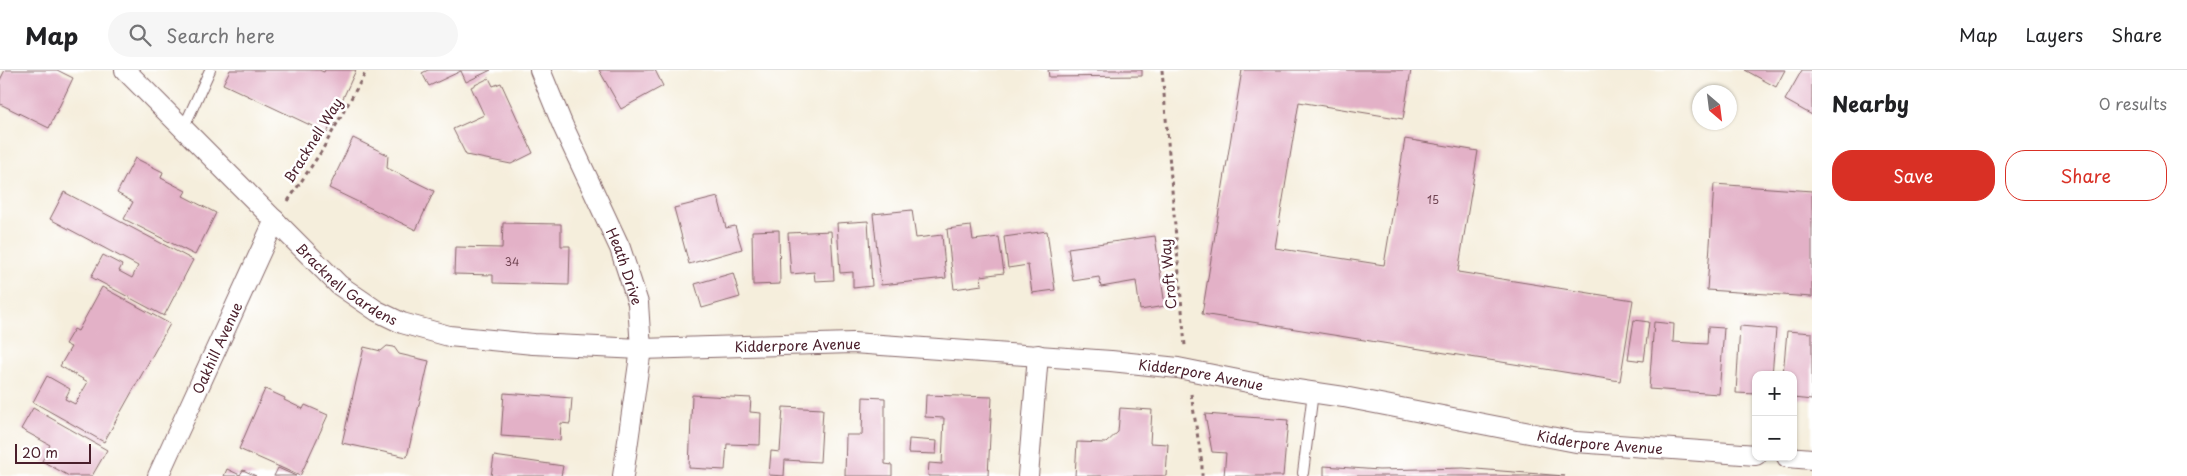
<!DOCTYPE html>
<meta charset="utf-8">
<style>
:root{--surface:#fff;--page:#f6f6f6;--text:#202124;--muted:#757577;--line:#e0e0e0;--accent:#d93025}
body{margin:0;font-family:"Playpen Sans",sans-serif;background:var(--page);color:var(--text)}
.controls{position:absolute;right:15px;bottom:15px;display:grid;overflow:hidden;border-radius:10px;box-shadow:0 1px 4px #0004}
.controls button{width:45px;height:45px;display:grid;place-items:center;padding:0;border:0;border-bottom:1px solid var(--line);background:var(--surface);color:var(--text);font:25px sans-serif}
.compass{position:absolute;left:1692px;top:15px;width:45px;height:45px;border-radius:50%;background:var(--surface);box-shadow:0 1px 4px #0004;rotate:152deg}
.scale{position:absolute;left:15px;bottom:12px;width:76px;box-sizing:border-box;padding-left:5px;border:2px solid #4a1f2b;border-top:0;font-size:14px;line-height:18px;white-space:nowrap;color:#4a1f2b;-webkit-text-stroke:4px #fff;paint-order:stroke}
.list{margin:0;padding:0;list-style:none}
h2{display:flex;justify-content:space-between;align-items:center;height:65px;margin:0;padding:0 20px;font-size:21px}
h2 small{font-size:16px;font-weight:400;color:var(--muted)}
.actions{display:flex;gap:10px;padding:15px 20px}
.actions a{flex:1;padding:11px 0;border:1px solid var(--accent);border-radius:20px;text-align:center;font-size:18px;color:var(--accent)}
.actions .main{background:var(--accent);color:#fff}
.icon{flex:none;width:28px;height:28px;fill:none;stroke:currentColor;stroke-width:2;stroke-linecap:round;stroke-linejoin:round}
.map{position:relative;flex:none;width:1812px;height:406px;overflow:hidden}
header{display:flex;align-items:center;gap:30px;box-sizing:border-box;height:70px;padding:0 25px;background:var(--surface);border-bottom:1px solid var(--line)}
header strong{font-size:24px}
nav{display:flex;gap:28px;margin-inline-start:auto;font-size:18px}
.search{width:350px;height:45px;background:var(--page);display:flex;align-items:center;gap:12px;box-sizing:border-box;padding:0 18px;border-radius:28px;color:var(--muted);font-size:19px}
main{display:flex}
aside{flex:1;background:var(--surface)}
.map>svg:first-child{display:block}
.building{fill:#e3b1c7}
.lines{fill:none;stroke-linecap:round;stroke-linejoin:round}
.lane-casing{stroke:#866769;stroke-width:12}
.street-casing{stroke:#866769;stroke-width:22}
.path{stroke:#866769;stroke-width:3;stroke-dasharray:4 4;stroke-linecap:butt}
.lane{stroke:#fff;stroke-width:10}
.street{stroke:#fff;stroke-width:20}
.labels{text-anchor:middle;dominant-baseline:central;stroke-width:5;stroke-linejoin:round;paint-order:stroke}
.number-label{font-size:11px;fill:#704452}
.street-label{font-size:14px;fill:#4a1f2b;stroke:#fff}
</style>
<header>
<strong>Map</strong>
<div class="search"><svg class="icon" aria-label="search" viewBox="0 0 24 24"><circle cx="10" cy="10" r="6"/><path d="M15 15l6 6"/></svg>Search here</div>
<nav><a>Map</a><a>Layers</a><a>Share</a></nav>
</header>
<main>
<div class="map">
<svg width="1812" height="406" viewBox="0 0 1812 406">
<rect width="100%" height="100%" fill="#fff"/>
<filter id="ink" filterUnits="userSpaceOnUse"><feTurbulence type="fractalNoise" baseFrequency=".02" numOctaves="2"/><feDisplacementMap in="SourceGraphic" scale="10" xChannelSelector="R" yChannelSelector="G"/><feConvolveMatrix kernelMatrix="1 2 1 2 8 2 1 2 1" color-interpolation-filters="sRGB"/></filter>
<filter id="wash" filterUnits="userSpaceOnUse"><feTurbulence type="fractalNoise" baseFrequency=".0096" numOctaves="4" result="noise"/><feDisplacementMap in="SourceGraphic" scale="20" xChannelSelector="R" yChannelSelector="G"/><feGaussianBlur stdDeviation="1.12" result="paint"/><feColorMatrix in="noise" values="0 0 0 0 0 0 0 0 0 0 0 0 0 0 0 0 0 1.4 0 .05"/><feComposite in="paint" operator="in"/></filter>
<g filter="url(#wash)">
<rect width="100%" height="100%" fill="#f5eedc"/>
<g id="blocks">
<g class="building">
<path d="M5,0H57L73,8L49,58L0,34V10Z"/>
<path d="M230,0H319L324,2L325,0H356L327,63L223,14Z"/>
<path d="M428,0H491L466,12L461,1L429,16L422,3Z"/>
<path d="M599,0H655L663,16L621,39Z"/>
<path d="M1048,0H1142V6L1049,7Z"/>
<path d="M1242,0H1411L1403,49L1299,32L1275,178L1384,195L1405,69L1478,81L1458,202L1633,230L1620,311L1202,244Z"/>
<path d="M1745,0H1785L1776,17Z"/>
<path d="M1802,0H1812V45L1785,30Z"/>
<path d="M489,8L493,16L501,13L533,83L511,94L466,85L453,59L484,45L471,17Z"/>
<path d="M353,68L388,85L387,98L434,121L416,160L329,118Z"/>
<path d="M135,88L163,102L161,108L186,121L183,126L216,143L195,185L124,149L133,132L117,123Z"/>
<path d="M1714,114L1812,121V227L1707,220Z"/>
<path d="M64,122L193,190L164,246L91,207L103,185L122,195L119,201L132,208L138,196L50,149Z"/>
<path d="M718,127L726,158L735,156L742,179L689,194L674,138Z"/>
<path d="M912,140L916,168L942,165L946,208L881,215L873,144Z"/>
<path d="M868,151L872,216L853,218V202L840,203L837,153Z"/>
<path d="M503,153L561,154V176H570L569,215L493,213V205L454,204L455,177L502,178Z"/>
<path d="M971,156L973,170L999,167L1004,203L981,206L982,215L954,219L947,159Z"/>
<path d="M779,160L780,214L753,215L752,161Z"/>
<path d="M831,161L834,210L815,211L814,202L791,204L788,163Z"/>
<path d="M1047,161L1055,220L1032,223L1028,195L1008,198L1004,167Z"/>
<path d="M1155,166L1165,236L1140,240L1136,211L1101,217L1099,207L1073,211L1068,178Z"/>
<path d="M733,203L740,227L702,238L695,214Z"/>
<path d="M102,217L170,254L104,372L33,332L47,306L70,319L65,329L75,334L88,312L60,296L71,277L65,274L74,259L78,261Z"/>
<path d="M1634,250L1649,252L1644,291L1628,289Z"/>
<path d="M1654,252L1674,254L1673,272L1707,274L1708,257L1724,258L1719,324L1649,319Z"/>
<path d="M1740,256L1776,259L1772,305H1756V324L1736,323Z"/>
<path d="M1787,261L1812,263V330L1793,328V305H1783Z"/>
<path d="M387,276L394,277L399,284L429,291L407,387L342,373L364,277L381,281Z"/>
<path d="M265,319L285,328L284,330L303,339L305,335L328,345L300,406L239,379Z"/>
<path d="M504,323L572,328L570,354L561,353L560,370L501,366Z"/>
<path d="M692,325L751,328L750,342L761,343L760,375L727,374L725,400L689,398Z"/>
<path d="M926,325L992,327L988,406H928L929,393L942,394L944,348L925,347Z"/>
<path d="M863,327L885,328V394L892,395V406H845L846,365H862Z"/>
<path d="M783,337L823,339L820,392L785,390L784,406L769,405L771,381L780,382Z"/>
<path d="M33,338L107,380L92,406H69L42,391L50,375L21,359Z"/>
<path d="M1120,338L1152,340L1150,373L1168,374L1166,406H1075L1077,372L1106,373L1118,362Z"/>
<path d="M1205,344L1288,350L1283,406H1224L1226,383L1212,382Z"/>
<path d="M909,369L937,371L936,384L908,383Z"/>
<path d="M494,386L563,396L561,406H491Z"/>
<path d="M1324,396L1379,400L1463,398L1565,406H1324Z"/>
<path d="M278,398L296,406H274Z"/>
<path d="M227,399L240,405L243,400L256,406H224Z"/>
</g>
</g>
</g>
<g filter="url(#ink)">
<use href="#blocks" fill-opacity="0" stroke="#866769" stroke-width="1"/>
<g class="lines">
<g class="lane-casing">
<g id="lane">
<path d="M183,59L210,0"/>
<path d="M1303,403L1313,322"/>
</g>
</g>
<g class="street-casing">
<g id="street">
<path id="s1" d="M125,0L339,215L377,241L402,253L449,266L533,274L641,279L853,273L1111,291L1178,298L1263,315L1344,327L1576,372L1756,385"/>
<path id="s2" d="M540,0L563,56L620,178L638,233L641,279L623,406"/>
<path d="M1787,387L1812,389"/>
<path id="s3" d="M158,406L275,150"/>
<path d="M1028,406L1038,285"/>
</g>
</g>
<g class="path">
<path d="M1162,0L1185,276"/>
<path d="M288,131L321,82L367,0"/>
<path d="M1191,324L1202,394V406"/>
</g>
<use href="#lane" class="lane"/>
<use href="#street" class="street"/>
</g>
</g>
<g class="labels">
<g class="number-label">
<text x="1433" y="129">15</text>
<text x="512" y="191">34</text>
</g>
<g class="street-label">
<text transform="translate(313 70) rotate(-58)">Bracknell Way</text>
<text stroke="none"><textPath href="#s2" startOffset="214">Heath Drive</textPath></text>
<text transform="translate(1168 204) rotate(-95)">Croft Way</text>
<text stroke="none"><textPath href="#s1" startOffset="309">Bracknell Gardens</textPath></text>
<text stroke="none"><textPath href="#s1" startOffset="775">Kidderpore Avenue</textPath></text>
<text stroke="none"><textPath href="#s3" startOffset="141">Oakhill Avenue</textPath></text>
<text stroke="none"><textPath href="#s1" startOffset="1180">Kidderpore Avenue</textPath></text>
<text stroke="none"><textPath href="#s1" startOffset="1585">Kidderpore Avenue</textPath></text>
</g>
</g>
</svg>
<div class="controls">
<button>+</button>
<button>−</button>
</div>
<svg class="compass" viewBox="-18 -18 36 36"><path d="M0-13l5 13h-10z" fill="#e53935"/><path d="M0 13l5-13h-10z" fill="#757577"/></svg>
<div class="scale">20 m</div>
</div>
<aside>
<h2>Nearby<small>0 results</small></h2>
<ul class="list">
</ul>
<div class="actions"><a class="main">Save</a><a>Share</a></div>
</aside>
</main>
